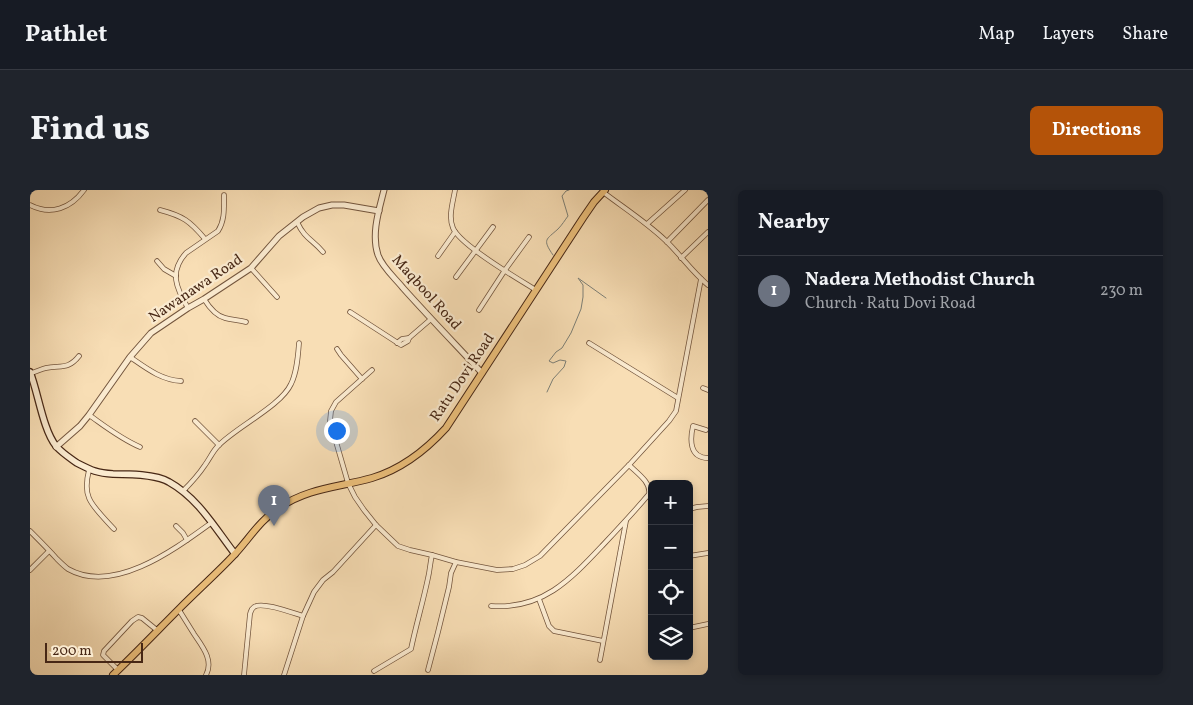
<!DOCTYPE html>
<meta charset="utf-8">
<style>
:root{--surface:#171b24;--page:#20242c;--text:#f1f3f6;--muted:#9ea1a6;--line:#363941;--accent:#b45309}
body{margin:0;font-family:Vollkorn,serif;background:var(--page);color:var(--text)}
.controls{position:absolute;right:15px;bottom:15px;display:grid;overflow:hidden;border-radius:8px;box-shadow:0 2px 8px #0003}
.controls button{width:45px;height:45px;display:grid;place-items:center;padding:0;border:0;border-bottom:1px solid var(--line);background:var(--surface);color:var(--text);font:25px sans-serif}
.scale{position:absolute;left:15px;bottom:12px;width:98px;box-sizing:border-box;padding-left:5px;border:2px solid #472715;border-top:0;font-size:14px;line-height:18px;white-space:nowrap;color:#472715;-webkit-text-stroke:4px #faeacf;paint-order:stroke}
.you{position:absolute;left:306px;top:240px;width:18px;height:18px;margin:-12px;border:4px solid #fff;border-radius:50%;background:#1a73e8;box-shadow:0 0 0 8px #1a73e833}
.badge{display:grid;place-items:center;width:32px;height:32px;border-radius:50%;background:var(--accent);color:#fff;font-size:16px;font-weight:700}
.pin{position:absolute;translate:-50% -41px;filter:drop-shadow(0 1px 2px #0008)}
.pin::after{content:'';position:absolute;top:26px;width:18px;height:15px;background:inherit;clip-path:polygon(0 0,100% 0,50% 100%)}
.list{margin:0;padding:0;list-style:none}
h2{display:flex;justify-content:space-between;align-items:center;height:65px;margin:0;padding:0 20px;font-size:21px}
h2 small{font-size:16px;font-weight:400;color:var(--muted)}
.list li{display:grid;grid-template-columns:32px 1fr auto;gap:15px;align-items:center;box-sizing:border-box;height:70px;padding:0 20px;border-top:1px solid var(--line)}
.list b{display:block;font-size:19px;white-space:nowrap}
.list p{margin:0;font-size:16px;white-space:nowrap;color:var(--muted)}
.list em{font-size:16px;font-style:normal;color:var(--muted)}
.icon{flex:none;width:28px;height:28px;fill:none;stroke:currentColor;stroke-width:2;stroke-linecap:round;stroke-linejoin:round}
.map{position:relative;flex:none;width:678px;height:485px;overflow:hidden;border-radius:8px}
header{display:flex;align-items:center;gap:30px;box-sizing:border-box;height:70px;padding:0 25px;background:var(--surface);border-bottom:1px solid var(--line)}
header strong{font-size:24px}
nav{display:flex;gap:28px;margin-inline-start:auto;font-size:18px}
.intro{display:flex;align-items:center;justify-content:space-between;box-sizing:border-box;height:120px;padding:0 30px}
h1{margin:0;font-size:35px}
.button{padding:12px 22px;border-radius:8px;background:var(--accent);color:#fff;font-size:18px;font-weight:700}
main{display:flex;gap:30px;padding:0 30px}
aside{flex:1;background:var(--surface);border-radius:8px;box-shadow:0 2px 8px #0003}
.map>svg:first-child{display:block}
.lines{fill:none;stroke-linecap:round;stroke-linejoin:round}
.stream{stroke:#7c7f76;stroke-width:1}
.minor-casing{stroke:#73553d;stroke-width:5.5}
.tertiary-casing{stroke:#73553d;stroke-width:7}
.secondary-casing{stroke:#472715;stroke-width:8}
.primary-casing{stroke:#472715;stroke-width:8}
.minor{stroke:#faeacf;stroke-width:4}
.tertiary{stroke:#faeacf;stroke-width:5}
.secondary{stroke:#faeacf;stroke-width:5.5}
.primary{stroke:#ecbf7a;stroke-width:6}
.labels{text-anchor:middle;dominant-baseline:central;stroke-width:4.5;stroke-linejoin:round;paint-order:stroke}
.street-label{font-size:15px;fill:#472715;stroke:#faeacf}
</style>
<header>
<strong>Pathlet</strong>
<nav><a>Map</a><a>Layers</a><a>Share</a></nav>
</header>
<div class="intro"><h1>Find us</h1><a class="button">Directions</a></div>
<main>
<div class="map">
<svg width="678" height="485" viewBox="0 0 678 485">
<rect width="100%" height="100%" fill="#f8deb5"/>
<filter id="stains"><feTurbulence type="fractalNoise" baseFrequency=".004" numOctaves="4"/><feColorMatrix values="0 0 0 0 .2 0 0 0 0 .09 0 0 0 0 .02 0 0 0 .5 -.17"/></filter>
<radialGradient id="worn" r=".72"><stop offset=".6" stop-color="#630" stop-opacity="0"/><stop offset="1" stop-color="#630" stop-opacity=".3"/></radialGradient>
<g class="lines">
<g class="stream">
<path d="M523,65C512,49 516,50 528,39C532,35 535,30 538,26L532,6L536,1L539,0"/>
<path d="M517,202L523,189L534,177L536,171L530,170L523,173L519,171L526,162L532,158L541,143L551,119L553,107V95L548,88L576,108"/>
</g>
<g class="minor-casing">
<g id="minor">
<path d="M425,0C423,12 418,27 423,38C430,55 488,89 506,100"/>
<path d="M573,2C594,18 616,32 635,50C650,64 662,82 678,95"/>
<path d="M0,15C21,26 41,18 54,0"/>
<path d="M130,20C153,26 160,31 175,49"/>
<path d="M267,32C275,49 282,49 293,62"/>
<path d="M617,34L655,0"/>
<path d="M637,52L678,10"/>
<path d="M408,66L425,42"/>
<path d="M651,68L678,42"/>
<path d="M127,71L134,79L146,86"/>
<path d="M221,78L247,107"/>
<path d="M426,87L463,37"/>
<path d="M174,109C179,117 186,126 195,128C202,130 209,130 216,132"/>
<path d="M158,118C146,98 139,82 156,63L188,41C195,30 194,18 194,5"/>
<path d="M449,120L475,80L499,47"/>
<path d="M320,122L371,155L378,151L379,148L401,129"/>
<path d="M367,153L372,149L379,148"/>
<path d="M559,153L648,208"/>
<path d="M307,159L311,165L332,189"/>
<path d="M100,167C116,178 131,190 151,191"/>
<path d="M342,180L306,212L301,221L300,231L318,293L325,307L334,320L346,335L368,356L380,360L402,365L426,372L467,380L483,379L495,375L510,366L599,275L639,231L646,221L671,89"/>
<path d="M1,183C6,182 11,179 16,178C31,175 38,180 49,166"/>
<path d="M673,198L678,200"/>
<path d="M59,225C76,237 91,249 110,257"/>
<path d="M165,231L189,255"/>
<path d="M676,240L663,236C660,249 659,268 678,268"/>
<path d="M59,280C57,288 55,299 59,308C63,318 76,330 84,339"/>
<path d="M153,301C161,293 169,284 175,275C180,268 183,261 188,256C206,237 251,216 261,194C267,182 268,166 269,153"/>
<path d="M659,319L667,317L678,316"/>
<path d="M146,336L153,343L157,350"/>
<path d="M0,341C9,350 18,359 27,369C30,372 34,376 38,379C84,405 145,359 181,333"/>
<path d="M659,366L678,363"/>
<path d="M0,380L19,361"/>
<path d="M509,409L519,436L524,441L573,451"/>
<path d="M461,416C512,420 540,390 572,356C588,339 604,322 619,304C621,292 607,283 599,275"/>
<path d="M149,420C154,428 159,436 164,444C172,456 184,470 176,485"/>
<path d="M659,438L678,434"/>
<path d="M570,470L596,331"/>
<path d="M88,480L73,465L74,461L102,431L108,427L112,428L128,441"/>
<path d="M398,480L408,442L419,397L421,383L426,372"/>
<path d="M344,481L381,459C386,435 393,412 398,388C400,380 400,373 402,365"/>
<path d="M214,485L220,424C221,421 221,419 224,417C232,411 263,423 273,426"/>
<path d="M254,485L273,426L284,402L293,390L303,382L346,335"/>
</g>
</g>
<g class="tertiary-casing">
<g id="tertiary">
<path d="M354,0C349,20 341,44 348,65C352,77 365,88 373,98C399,127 426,155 452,183"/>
<path d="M26,257L50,236L59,225L100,167L121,143L158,118L174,109L221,78L249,46L273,27L289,18L302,15H314L349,21"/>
</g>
</g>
<g class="secondary-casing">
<path id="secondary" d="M0,182C8,202 13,240 26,256C32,263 40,268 47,273C61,280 66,283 83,284C98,284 126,284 139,292C168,308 185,338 205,364"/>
</g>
<g class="primary-casing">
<path id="primary" d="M83,485C106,463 128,440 150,418C168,400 187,383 204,365C219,349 230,330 249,318C277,298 310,297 342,288C372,279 395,261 416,238L553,28L564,12L575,0"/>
</g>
<use href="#minor" class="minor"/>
<use href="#tertiary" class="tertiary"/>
<use href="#secondary" class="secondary"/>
<use href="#primary" class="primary"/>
</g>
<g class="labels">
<g class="street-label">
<text transform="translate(166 99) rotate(-34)">Nawanawa Road</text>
<text transform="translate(396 103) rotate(48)">Maqbool Road</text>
<text transform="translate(433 188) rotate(-56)">Ratu Dovi Road</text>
</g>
</g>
<rect width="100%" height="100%" filter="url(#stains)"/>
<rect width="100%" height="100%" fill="url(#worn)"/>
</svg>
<div class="controls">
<button>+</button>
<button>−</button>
<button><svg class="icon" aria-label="locate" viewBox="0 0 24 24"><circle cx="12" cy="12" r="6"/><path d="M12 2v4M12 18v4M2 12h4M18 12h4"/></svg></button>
<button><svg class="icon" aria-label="layers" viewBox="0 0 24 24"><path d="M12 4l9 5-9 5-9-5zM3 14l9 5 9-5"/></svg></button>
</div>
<div class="scale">200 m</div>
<div class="you"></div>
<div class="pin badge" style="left:244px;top:336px;background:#6b7280">1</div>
</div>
<aside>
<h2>Nearby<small></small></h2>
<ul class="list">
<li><span class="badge" style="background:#6b7280">1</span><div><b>Nadera Methodist Church</b><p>Church · Ratu Dovi Road</p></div><em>230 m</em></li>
</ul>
</aside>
</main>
